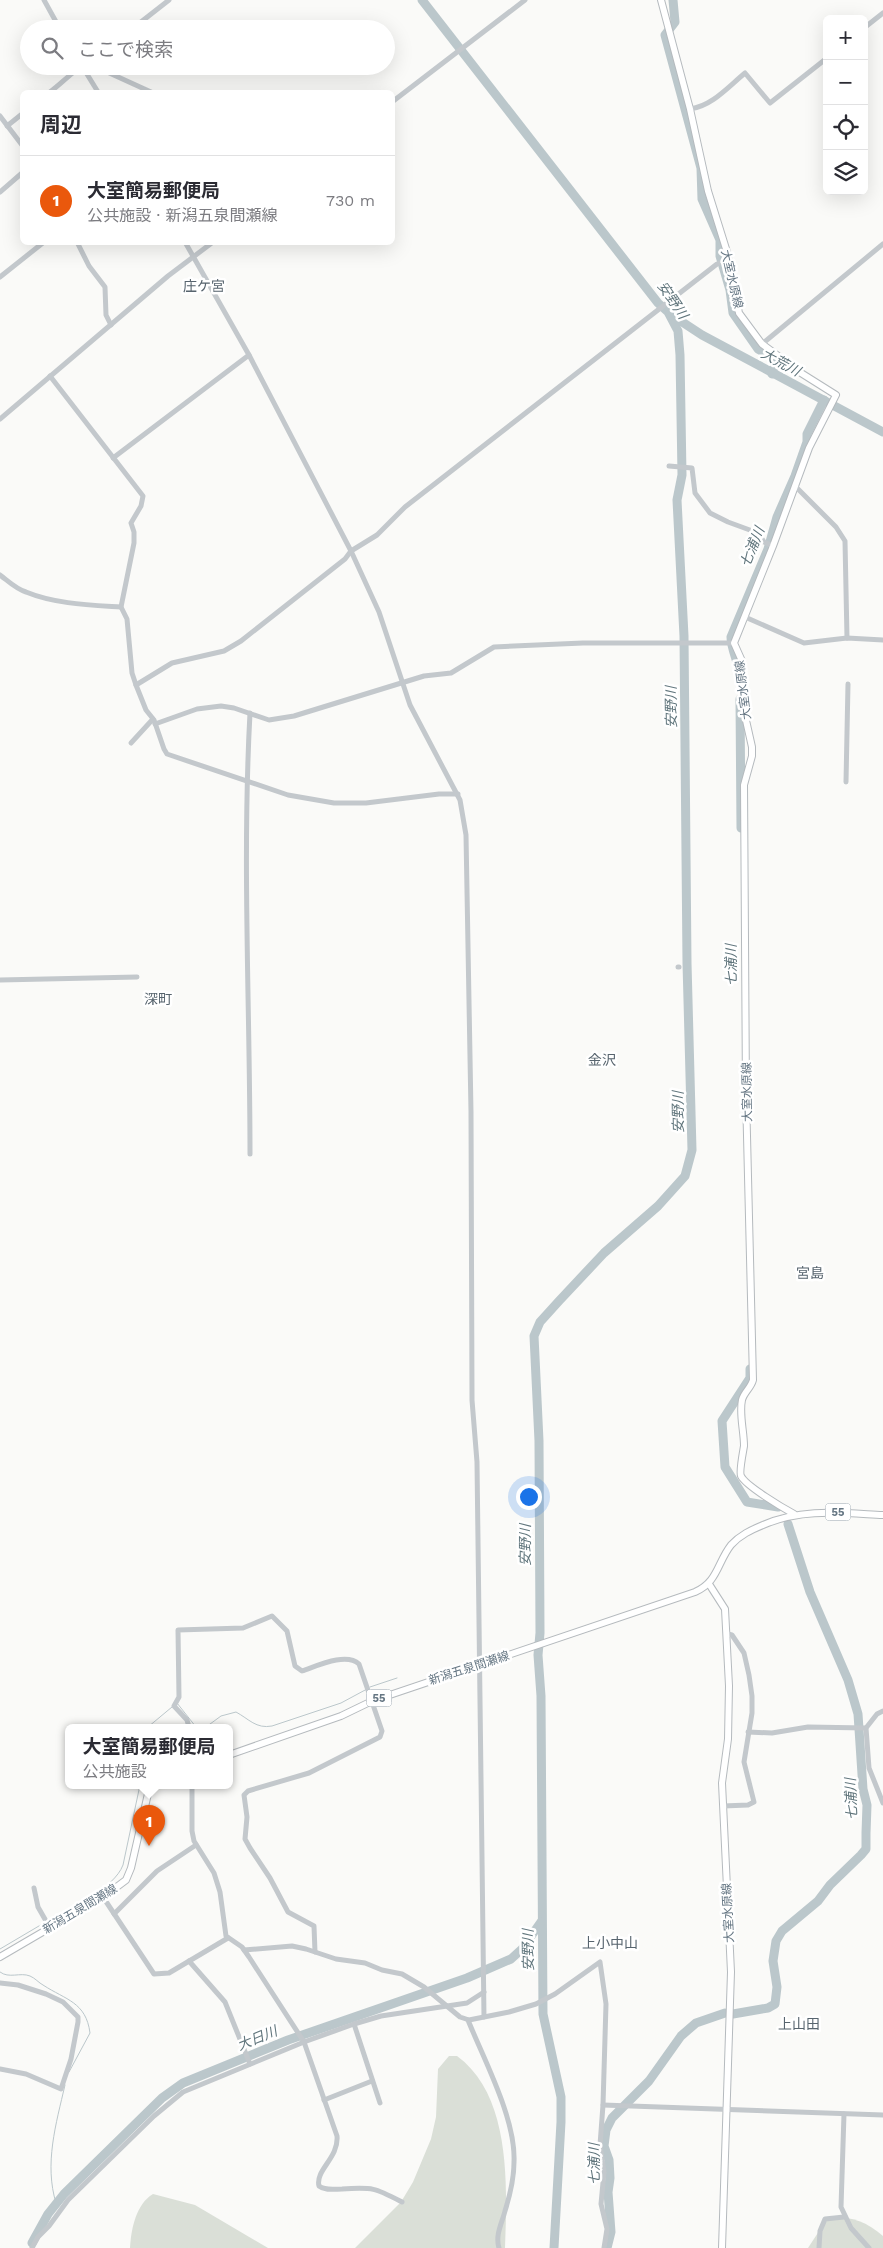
<!DOCTYPE html>
<html lang="ja">
<meta charset="utf-8">
<style>
:root{--surface:#fff;--page:#f7f7f7;--text:#2b2b33;--muted:#7c7c81;--line:#e1e1e2;--accent:#ea580c}
body{margin:0;font-family:"Work Sans","Noto Sans JP",sans-serif;background:var(--page);color:var(--text)}
.controls{position:absolute;right:15px;top:15px;display:grid;overflow:hidden;border-radius:8px;box-shadow:0 5px 20px #0002}
.controls button{width:45px;height:45px;display:grid;place-items:center;padding:0;border:0;border-bottom:1px solid var(--line);background:var(--surface);color:var(--text);font:25px sans-serif}
.you{position:absolute;left:528px;top:1496px;width:18px;height:18px;margin:-12px;border:4px solid #fff;border-radius:50%;background:#1a73e8;box-shadow:0 0 0 8px #1a73e833}
.badge{display:grid;place-items:center;width:32px;height:32px;border-radius:50%;background:var(--accent);color:#fff;font-size:16px;font-weight:700}
.pin{position:absolute;translate:-50% -41px;filter:drop-shadow(0 1px 2px #0008)}
.pin::after{content:'';position:absolute;top:26px;width:18px;height:15px;background:inherit;clip-path:polygon(0 0,100% 0,50% 100%)}
.popup{position:absolute;left:65px;top:1724px;width:168px;height:65px;box-sizing:border-box;display:grid;place-content:center;border-radius:8px;background:var(--surface);filter:drop-shadow(0 1px 4px #0005);font-size:16px;white-space:nowrap;color:var(--muted)}
.popup b{font-size:19px;color:var(--text)}
.popup::after{content:'';position:absolute;left:50%;top:100%;margin-left:-10px;border:10px solid transparent;border-top-color:var(--surface)}
.list{margin:0;padding:0;list-style:none}
h2{display:flex;justify-content:space-between;align-items:center;height:65px;margin:0;padding:0 20px;font-size:21px}
h2 small{font-size:16px;font-weight:400;color:var(--muted)}
.list li{display:grid;grid-template-columns:32px 1fr auto;gap:15px;align-items:center;box-sizing:border-box;height:90px;padding:0 20px;border-top:1px solid var(--line)}
.list b{display:block;font-size:19px;white-space:nowrap}
.list p{margin:0;font-size:16px;white-space:nowrap;color:var(--muted)}
.list em{font-size:16px;font-style:normal;color:var(--muted)}
.icon{flex:none;width:28px;height:28px;fill:none;stroke:currentColor;stroke-width:2;stroke-linecap:round;stroke-linejoin:round}
.map{position:relative;flex:none;width:883px;height:2248px;overflow:hidden}
.search{position:absolute;background:var(--surface);box-shadow:0 5px 20px #0002;left:20px;top:20px;width:375px;height:55px;display:flex;align-items:center;gap:12px;box-sizing:border-box;padding:0 18px;border-radius:28px;color:var(--muted);font-size:19px}
.panel{position:absolute;background:var(--surface);box-shadow:0 5px 20px #0002;left:20px;top:90px;width:375px;height:155px;border-radius:8px}
.map>svg:first-child{display:block}
.green{fill:#dadfd7}
.lines{fill:none;stroke-linecap:round;stroke-linejoin:round}
.stream{stroke:#bbc7cb;stroke-width:1}
.river{stroke:#bbc7cb;stroke-width:9}
.major-casing{stroke:#b5babe;stroke-width:8}
.minor{stroke:#c3c8cc;stroke-width:5}
.major{stroke:#fff;stroke-width:6}
.labels{text-anchor:middle;dominant-baseline:central;stroke-width:5;stroke-linejoin:round;paint-order:stroke}
.shield{fill:#fff;stroke:#939fa8;stroke-width:1}
.shield-label{font-size:11px;font-weight:bold;fill:#657683}
.street-label{font-size:12px;fill:#657683;stroke:#fff}
.neighbourhood-label{font-size:14px;fill:#57646e;stroke:#fff}
.water-label{font-size:14px;font-style:italic;fill:#60757c;stroke:#fff}
</style>
<div class="map">
<svg width="883" height="2248" viewBox="0 0 883 2248">
<rect width="100%" height="100%" fill="#fafaf8"/>
<g class="green">
<path d="M449,2056H457C512,2096 507,2188 505,2248H355L401,2202L413,2182L431,2139L436,2117L438,2069Z"/>
<path d="M153,2194L195,2205L268,2248H130C131,2229 136,2204 153,2194Z"/>
<path d="M832,2217C853,2217 867,2222 883,2236V2248H808L825,2222Z"/>
</g>
<g class="lines">
<g class="stream">
<path d="M370,1687L397,1678"/>
<path d="M177,1703L196,1727"/>
<path d="M148,1727L172,1707"/>
<path d="M206,1727L221,1716L236,1712C249,1719 256,1729 272,1726L341,1703L367,1689"/>
<path d="M48,1921C70,1908 114,1889 123,1865L140,1785"/>
<path d="M0,1949L44,1923"/>
<path d="M0,1972C9,1979 20,1972 30,1976C35,1978 39,1983 43,1985C66,2000 86,2002 90,2033L69,2072"/>
<path d="M56,2203C44,2164 56,2124 65,2085"/>
</g>
<g class="river">
<path d="M422,0L658,303L668,312L678,331L680,355L682,475L677,500L684,636L687,963L692,1150L685,1176L658,1206L604,1253L559,1301L540,1322L534,1336L539,1441L540,1633L538,1655L541,1696L543,2014L561,2097V2122L554,2248"/>
<path d="M673,0L675,22L665,35L701,168L702,199L720,240V256L730,290L733,313L758,349L776,359L772,374"/>
<path d="M670,314L702,335L883,432"/>
<path d="M740,678C740,664 731,651 731,637L768,549L777,517L795,476L807,442V434L824,400"/>
<path d="M740,699L741,828"/>
<path d="M750,1369V1378L722,1421L725,1467L747,1502L778,1507"/>
<path d="M733,2014L768,2008L775,2004L777,1987L773,1961L776,1941L782,1931L818,1901L830,1885L861,1855L866,1849V1833L867,1805L863,1789L858,1714L848,1680L810,1592L788,1524"/>
<path d="M32,2243L48,2214L64,2194L162,2098L183,2083L288,2040L467,1978L511,1959L522,1949L541,1922"/>
<path d="M607,2248L611,2232L608,2192L610,2178L609,2160L604,2146L606,2130L612,2118L649,2081L681,2036L696,2023L725,2013"/>
</g>
<g class="major-casing">
<g id="major">
<path d="M661,0L690,109L708,191L727,252L739,313L762,344L801,373L836,395L809,448L773,546L734,643L742,661L743,707L752,747V756L744,785L746,1095L753,1380C751,1388 744,1392 742,1400C739,1414 744,1431 744,1446C743,1452 739,1472 741,1476C746,1486 783,1508 794,1514"/>
<path d="M709,1584L725,1609L729,1686L728,1739L722,1783L731,1972L722,2248"/>
<path d="M229,1755L341,1716L372,1701L695,1592C718,1582 717,1563 731,1545C740,1535 751,1530 763,1525C802,1508 841,1513 883,1515"/>
<path d="M0,1957L106,1895L126,1880L131,1868L150,1785"/>
</g>
</g>
<g class="minor">
<path d="M44,0L60,29"/>
<path d="M864,28L883,13"/>
<path d="M132,29L169,0"/>
<path d="M82,66L98,92"/>
<path d="M94,66L151,92"/>
<path d="M50,92C61,84 71,73 82,66"/>
<path d="M392,102L525,0"/>
<path d="M690,109C712,106 728,87 745,73L770,103L827,58"/>
<path d="M0,116L22,145"/>
<path d="M7,126L22,114"/>
<path d="M0,192L22,173"/>
<path d="M77,242L89,266L105,287L106,315L111,325"/>
<path d="M185,242L249,355L351,551L379,612L410,705L460,800L466,835L471,1112L472,1400L477,1462L484,2017"/>
<path d="M0,277L44,242"/>
<path d="M762,344L883,244"/>
<path d="M50,376L143,496L141,506L131,523L134,532V543L121,607L127,619L132,673L136,685L146,710L154,720L164,749L167,754L288,795L334,803H366L439,794H458"/>
<path d="M0,419L168,276L213,242"/>
<path d="M113,458L249,355"/>
<path d="M669,466L692,468L695,493L710,513L728,522L758,533L764,542L773,546"/>
<path d="M795,486L836,527L845,541L847,638"/>
<path d="M0,575C8,581 16,589 26,592C55,604 90,605 121,607"/>
<path d="M745,617L804,643L847,638L883,640"/>
<path d="M136,685L172,663L224,651L241,641L345,559L351,551L377,535L405,507L717,264L728,260"/>
<path d="M250,713C242,860 250,1007 250,1154"/>
<path d="M155,724L197,709L221,706L234,708L269,720L294,716L424,676L451,673L494,647L583,643H734"/>
<path d="M131,743L153,719"/>
<path d="M846,782L848,684"/>
<path d="M678,967H679"/>
<path d="M0,980L137,977"/>
<path d="M883,1711L877,1714L866,1728L869,1768L883,1803"/>
<path d="M189,1727L187,1720L174,1706L179,1697L178,1630L243,1628L272,1616L287,1631L295,1666L302,1671C317,1666 346,1652 359,1664L382,1731L380,1737L309,1773L248,1791L244,1795L247,1817L245,1839L250,1848L270,1878L288,1912L314,1926L315,1952"/>
<path d="M748,1732L772,1733L808,1727L866,1728"/>
<path d="M192,1785V1831L194,1841L214,1873L220,1892L226,1936L242,1947L249,1957L304,2042L337,2136C339,2158 315,2170 319,2186C325,2191 335,2189 342,2189C374,2187 375,2188 402,2202"/>
<path d="M723,1806L748,1805L754,1802L744,1762L752,1713V1696L749,1675L744,1653L732,1635L728,1634"/>
<path d="M34,1888L38,1907L50,1928"/>
<path d="M103,1897L154,1974L169,1973L228,1938"/>
<path d="M114,1914L157,1871L196,1845"/>
<path d="M244,1950L292,1946L306,1949L336,1959L365,1963L382,1970L402,1974L424,1987L460,2017L469,2020L509,2012L536,2004L555,1994L600,1962L606,2004L603,2105L600,2145L604,2172L601,2204L607,2229L604,2248"/>
<path d="M189,1961L225,2002L250,2064"/>
<path d="M0,1983L18,1985L46,1994L63,2002L78,2017V2022L71,2059L61,2089L26,2074L0,2069"/>
<path d="M468,2020C484,2060 516,2119 514,2162C514,2178 510,2195 505,2211C502,2223 495,2235 499,2248"/>
<path d="M354,2024L380,2103"/>
<path d="M324,2100L372,2081"/>
<path d="M603,2105L883,2115"/>
<path d="M844,2114L841,2207L851,2228L869,2248"/>
<path d="M32,2248L38,2237L49,2226L68,2200L154,2116L183,2092L304,2042L354,2024L381,2016L467,2003L484,1992"/>
<path d="M819,2248L820,2231L825,2219L844,2217"/>
</g>
<use href="#major" class="major"/>
</g>
<g class="labels">
<g class="shield">
<rect x="825.5" y="1503.5" width="25" height="17" rx="4"/>
<rect x="366.5" y="1689.5" width="25" height="17" rx="4"/>
</g>
<g class="shield-label">
<text x="838" y="1512">55</text>
<text x="379" y="1698">55</text>
</g>
<g class="street-label">
<text transform="translate(732 279) rotate(77)">大室水原線</text>
<text transform="translate(743 690) rotate(-97)">大室水原線</text>
<text transform="translate(747 1092) rotate(-91)">大室水原線</text>
<text transform="translate(469 1668) rotate(-18)">新潟五泉間瀬線</text>
<text transform="translate(80 1909) rotate(-31)">新潟五泉間瀬線</text>
<text transform="translate(728 1913) rotate(-93)">大室水原線</text>
</g>
<g class="neighbourhood-label">
<text x="204" y="286">庄ケ宮</text>
<text x="158" y="999">深町</text>
<text x="602" y="1060">金沢</text>
<text x="810" y="1273">宮島</text>
<text x="610" y="1943">上小中山</text>
<text x="799" y="2024">上山田</text>
</g>
<g class="water-label">
<text transform="translate(673 300) rotate(56)">安野川</text>
<text transform="translate(781 362) rotate(28)">大荒川</text>
<text transform="translate(752 547) rotate(-68)">七浦川</text>
<text transform="translate(671 707) rotate(-91)">安野川</text>
<text transform="translate(731 965) rotate(-91)">七浦川</text>
<text transform="translate(678 1112) rotate(-91)">安野川</text>
<text transform="translate(525 1545) rotate(-90)">安野川</text>
<text transform="translate(851 1799) rotate(-93)">七浦川</text>
<text transform="translate(528 1950) rotate(-91)">安野川</text>
<text transform="translate(257 2038) rotate(-22)">大日川</text>
<text transform="translate(594 2164) rotate(-91)">七浦川</text>
</g>
</g>
</svg>
<div class="controls">
<button>+</button>
<button>−</button>
<button><svg class="icon" aria-label="locate" viewBox="0 0 24 24"><circle cx="12" cy="12" r="6"/><path d="M12 2v4M12 18v4M2 12h4M18 12h4"/></svg></button>
<button><svg class="icon" aria-label="layers" viewBox="0 0 24 24"><path d="M12 4l9 5-9 5-9-5zM3 14l9 5 9-5"/></svg></button>
</div>
<div class="you"></div>
<div class="pin badge" style="left:149px;top:1846px">1</div>
<div class="popup"><b>大室簡易郵便局</b>公共施設</div>
<div class="search"><svg class="icon" aria-label="search" viewBox="0 0 24 24"><circle cx="10" cy="10" r="6"/><path d="M15 15l6 6"/></svg>ここで検索</div>
<section class="panel">
<h2>周辺<small></small></h2>
<ul class="list">
<li><span class="badge">1</span><div><b>大室簡易郵便局</b><p>公共施設 · 新潟五泉間瀬線</p></div><em>730 m</em></li>
</ul>
</section>
</div>
